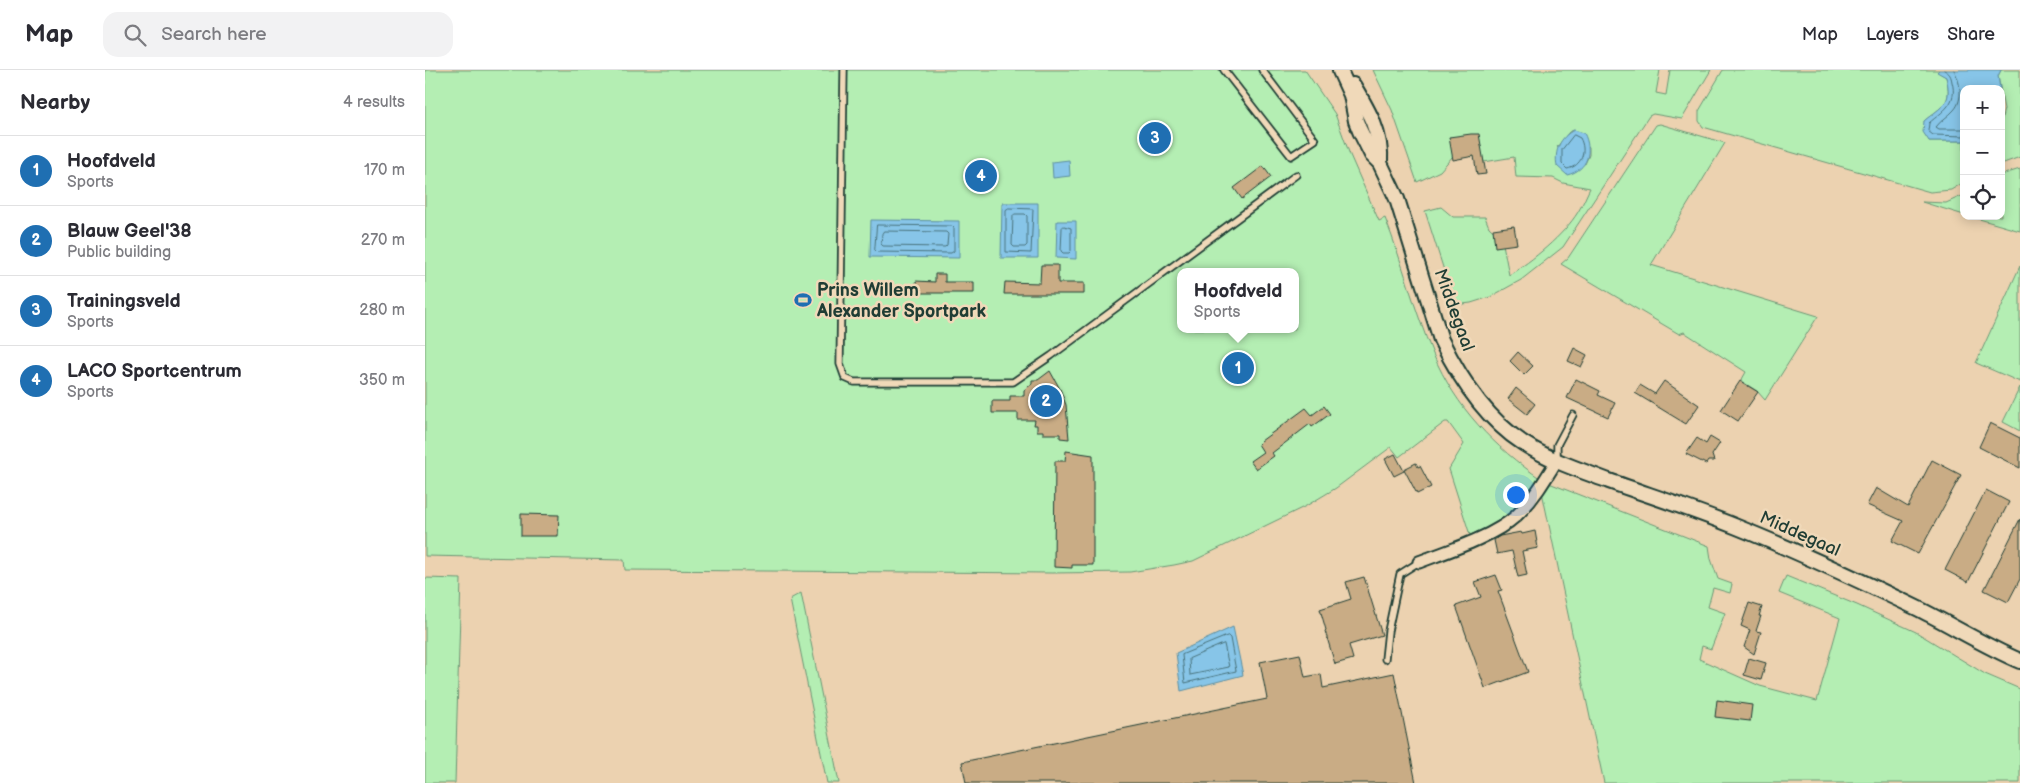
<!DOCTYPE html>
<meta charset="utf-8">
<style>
:root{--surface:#fff;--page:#f2f2f3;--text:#2b2b33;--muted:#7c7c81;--line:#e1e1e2;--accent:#1f6fb2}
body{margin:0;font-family:"Balsamiq Sans",sans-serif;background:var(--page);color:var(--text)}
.controls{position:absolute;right:15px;top:15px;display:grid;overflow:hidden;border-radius:10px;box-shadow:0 2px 12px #0003}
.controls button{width:45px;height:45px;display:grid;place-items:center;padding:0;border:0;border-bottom:1px solid var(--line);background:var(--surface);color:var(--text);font:25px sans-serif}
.you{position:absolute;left:1090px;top:424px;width:18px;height:18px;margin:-12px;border:4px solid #fff;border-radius:50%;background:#1a73e8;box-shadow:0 0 0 8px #1a73e833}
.badge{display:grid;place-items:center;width:32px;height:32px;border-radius:50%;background:var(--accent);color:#fff;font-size:16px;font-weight:700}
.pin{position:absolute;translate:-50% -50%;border:2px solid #fff;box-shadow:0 1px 5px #0006}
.popup{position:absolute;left:752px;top:198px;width:122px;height:65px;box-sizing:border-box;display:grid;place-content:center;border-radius:10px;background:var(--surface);filter:drop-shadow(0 1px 4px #0005);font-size:16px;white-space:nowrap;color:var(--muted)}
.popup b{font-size:19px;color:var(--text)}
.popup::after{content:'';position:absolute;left:50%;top:100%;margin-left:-10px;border:10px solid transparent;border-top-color:var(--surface)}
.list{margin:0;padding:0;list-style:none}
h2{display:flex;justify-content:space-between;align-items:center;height:65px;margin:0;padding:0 20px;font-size:21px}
h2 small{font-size:16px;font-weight:400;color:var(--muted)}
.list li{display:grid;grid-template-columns:32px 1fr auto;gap:15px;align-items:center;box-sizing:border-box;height:70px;padding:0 20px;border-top:1px solid var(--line)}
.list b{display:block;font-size:19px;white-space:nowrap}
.list p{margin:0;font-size:16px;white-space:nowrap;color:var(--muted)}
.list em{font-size:16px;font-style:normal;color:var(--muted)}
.icon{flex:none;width:28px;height:28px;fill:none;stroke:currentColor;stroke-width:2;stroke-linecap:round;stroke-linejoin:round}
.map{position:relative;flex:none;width:1595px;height:713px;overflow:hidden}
header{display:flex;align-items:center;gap:30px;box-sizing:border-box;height:70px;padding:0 25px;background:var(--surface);border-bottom:1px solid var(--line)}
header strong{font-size:24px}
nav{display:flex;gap:28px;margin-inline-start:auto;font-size:18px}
.search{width:350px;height:45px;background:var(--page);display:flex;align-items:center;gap:12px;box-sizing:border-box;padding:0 18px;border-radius:15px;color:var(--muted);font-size:19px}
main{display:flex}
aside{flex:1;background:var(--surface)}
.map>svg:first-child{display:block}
.green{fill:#b4eeb3;stroke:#6a9674;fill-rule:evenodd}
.water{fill:#87c5e8;stroke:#5d8fa0}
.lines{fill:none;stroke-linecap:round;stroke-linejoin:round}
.shore{stroke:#49737c;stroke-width:1}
.building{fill:#c9ac85;stroke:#1f3d34}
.service-casing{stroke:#1f3d34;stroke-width:9}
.minor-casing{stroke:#1f3d34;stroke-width:15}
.tertiary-casing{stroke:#1f3d34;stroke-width:18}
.service{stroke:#f0d9b9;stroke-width:5.5}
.minor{stroke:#f0d9b9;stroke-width:11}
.tertiary{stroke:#f0d9b9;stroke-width:14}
.labels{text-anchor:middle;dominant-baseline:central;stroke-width:5;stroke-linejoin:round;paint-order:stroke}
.poi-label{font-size:18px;font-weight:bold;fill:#1f3d34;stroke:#f0d9b9;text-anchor:start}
.street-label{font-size:18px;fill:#1f3d34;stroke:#f0d9b9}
</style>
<header>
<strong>Map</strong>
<div class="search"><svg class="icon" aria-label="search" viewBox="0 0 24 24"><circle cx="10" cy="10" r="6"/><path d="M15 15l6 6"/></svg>Search here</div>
<nav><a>Map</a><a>Layers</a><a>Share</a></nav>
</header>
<main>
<aside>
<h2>Nearby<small>4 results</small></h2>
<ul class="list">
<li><span class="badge">1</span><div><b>Hoofdveld</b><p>Sports</p></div><em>170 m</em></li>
<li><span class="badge">2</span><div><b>Blauw Geel'38</b><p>Public building</p></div><em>270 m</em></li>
<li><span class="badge">3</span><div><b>Trainingsveld</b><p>Sports</p></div><em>280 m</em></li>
<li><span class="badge">4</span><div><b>LACO Sportcentrum</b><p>Sports</p></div><em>350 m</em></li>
</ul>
</aside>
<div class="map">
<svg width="1595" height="713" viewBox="0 0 1595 713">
<rect width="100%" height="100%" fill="#ecd2b0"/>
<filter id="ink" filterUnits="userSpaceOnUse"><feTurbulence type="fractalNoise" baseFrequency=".02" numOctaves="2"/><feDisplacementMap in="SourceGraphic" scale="10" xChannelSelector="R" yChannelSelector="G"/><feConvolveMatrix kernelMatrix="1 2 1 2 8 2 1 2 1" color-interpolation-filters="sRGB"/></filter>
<g filter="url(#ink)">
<g class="green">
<path d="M0,0H880L910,44L925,85L954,151L960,148C978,193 989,240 1008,284C1031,338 1069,377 1116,409L1087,443L1075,452L1045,465L1024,399L1039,374L1023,352H1020L974,387L966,377L911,418L881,436L768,491L749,495L705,502L627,503L200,500L199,490L0,486ZM756,202H870V259H756Z"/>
<path d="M948,0H1235L1231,23L1241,25L1245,0H1286L1257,49L1228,44L1224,46L1138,177L1096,210L1065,227L1046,233L1030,235L1000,141L1016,137L1028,147H1060L1064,157L1077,169L1084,205C1107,191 1139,165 1153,142C1158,134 1161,126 1165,118L1138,113L1128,108L1091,107L1089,87L1059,92L1057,84L1046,87L1044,82L1028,86L1015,101L992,112L967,40ZM1149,60L1164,77V85L1160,94L1132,77L1144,62Z"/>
<path d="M1298,0H1514L1513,2L1521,7C1528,34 1518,35 1499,51L1504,71H1539V112L1526,120L1505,122L1278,57L1274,51V41Z"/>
<path d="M1576,0H1595V87L1576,94V52L1579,39L1573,6Z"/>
<path d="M1235,54L1300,73L1226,195L1393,246L1340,330L1332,321L1316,311L1321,302L1259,262L1254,264L1136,194L1143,188L1231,55Z"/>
<path d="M1595,99V161L1544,146H1576V105Z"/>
<path d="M1539,125V145L1497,132L1521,133Z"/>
<path d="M1595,196V312L1551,293Z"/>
<path d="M1595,317V361L1578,352Z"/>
<path d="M1124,413L1284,476L1286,489L1293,509L1307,514L1305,523L1288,518L1283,537L1300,543L1286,579L1277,576L1274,589L1335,616L1392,631L1415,548L1354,523L1361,506L1432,535L1491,562L1560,604L1595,619V713H1179L1117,422Z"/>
<path d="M0,508L36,509L30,713H0Z"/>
<path d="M376,523L410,692L414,713H402L365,529Z"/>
</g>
<g class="water">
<path d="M1514,0H1576L1573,6L1575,19H1539V71H1504L1498,62L1499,51C1518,35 1528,34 1521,7L1512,2Z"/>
<path d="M1149,60L1159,63C1168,81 1163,100 1142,105L1132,96C1129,81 1135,67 1149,60Z"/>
<path d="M644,90L645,106L628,108L627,92Z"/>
<path d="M577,133H613V188H576Z"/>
<path d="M446,150L534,151V188L445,187Z"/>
<path d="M632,151H651V189L631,188Z"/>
<path d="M808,557L818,605L756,621L751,583Z"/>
</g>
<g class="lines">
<g class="shore">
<path d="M1519,0C1525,3 1526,6 1527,12C1533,33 1518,41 1504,53L1503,61L1508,65L1539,66"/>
<path d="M1529,0C1535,11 1539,29 1529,40C1524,46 1516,50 1511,57L1514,59H1539"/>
<path d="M1149,65L1155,68C1162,81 1157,96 1142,99L1137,94V80Z"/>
<path d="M584,138L608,139L606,183L581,182V140Z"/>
<path d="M590,144H600L602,146V175L600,177H589L587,175L588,146Z"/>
<path d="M452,155L527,156L529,158V181L526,183L452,182L450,180Z"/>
<path d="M639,156L646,158V181L644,183H638L636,181L637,158Z"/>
<path d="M459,161L521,162L523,164L522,175L520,177L458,176L456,174L457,164Z"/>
<path d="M803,566L805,568L811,601L760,613L757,585Z"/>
<path d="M799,574L804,597L765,605L764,589Z"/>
</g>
</g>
<g class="building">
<path d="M1046,64H1054L1061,104L1052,105L1049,86L1028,90L1024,67Z"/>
<path d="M838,96L846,107L817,129L809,118Z"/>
<path d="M1089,156L1092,174L1070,177L1068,159Z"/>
<path d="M616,195H633V213H659V224H579L580,212L615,213Z"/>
<path d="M510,204H520V212H549V223H491V211L510,212Z"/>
<path d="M1149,278L1162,285L1156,297L1143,291Z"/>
<path d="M1093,282L1108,296L1099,305L1085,291Z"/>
<path d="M625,301L635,319L641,335L644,369L635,368V364H618V361H612V355H609L610,350H593V343H567V331H585V326H599V320L607,314V310H613Z"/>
<path d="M1151,309L1175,321L1173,325L1190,333L1183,347L1142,328Z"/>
<path d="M1239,311L1274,335L1261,354L1210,323L1215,315L1230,324Z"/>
<path d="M1315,311L1333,322L1313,351L1296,340Z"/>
<path d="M1091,318L1110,334L1102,344L1083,329Z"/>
<path d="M899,336L905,344L887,357L885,354L864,370L847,383L849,386L831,399L825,391L838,382L833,374L836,371L881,338L887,345Z"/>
<path d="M1565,353L1595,368V398L1554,377Z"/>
<path d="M1285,367L1295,373L1287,385L1289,391H1283L1281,394L1261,384L1272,368L1281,374Z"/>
<path d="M641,381L668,385V495H647V498L629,497L630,391H640Z"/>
<path d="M970,384L979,401L969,406L960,389Z"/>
<path d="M1507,390L1536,405L1493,484L1467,471L1478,451L1442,435L1451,418L1483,437Z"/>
<path d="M991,393L993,397L995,396L1006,417L992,424L979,399Z"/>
<path d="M1561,420L1584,432L1543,512L1520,500Z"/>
<path d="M96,444L134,445L133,466H96Z"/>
<path d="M1595,449V509L1583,532L1559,520Z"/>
<path d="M1110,461L1113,478L1097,481L1102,505L1093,507L1087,481L1072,484L1069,470L1075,466L1096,462L1097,464Z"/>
<path d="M1071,505L1077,520L1073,521L1103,602L1060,618L1031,536L1056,527L1050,512Z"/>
<path d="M939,507L957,565L924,575L928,589L910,594L900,561L901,560L895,539L926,529L921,512Z"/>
<path d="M1324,533L1337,537L1334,546H1336L1331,561L1336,562L1329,584L1319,577L1325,560L1316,556Z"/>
<path d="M875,584L880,607L896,604L898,618L969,603L991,713H541L537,692L842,629L835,592Z"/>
<path d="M1324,588L1341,593L1336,610L1319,605Z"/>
<path d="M1292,630L1327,635L1325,651L1290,647Z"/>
</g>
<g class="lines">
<g class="service-casing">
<g id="service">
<path d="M419,0L415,294L420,308L429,312H588L626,286L871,105"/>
<path d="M799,0L866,86L890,70L837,0"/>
<path d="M1132,389V375L1148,345"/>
<path d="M960,589L963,561L975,504L994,492"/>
</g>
</g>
<g class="minor-casing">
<path id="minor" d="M994,492C1023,481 1068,467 1091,446C1108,430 1120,410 1132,390"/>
</g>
<g class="tertiary-casing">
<g id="tertiary">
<path d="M915,1L926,25L931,51L935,61L947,85L955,93L972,129L1016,270C1035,309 1061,349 1098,373C1124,390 1155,400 1184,411C1226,426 1270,440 1312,457C1374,482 1434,510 1494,539C1528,556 1560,576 1595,591"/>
<path d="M928,15C943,40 957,63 955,93"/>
</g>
</g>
<use href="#service" class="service"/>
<use href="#minor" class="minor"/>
<use href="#tertiary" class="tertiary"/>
</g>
</g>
<defs>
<g id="stadium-bare" transform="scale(1.35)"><path d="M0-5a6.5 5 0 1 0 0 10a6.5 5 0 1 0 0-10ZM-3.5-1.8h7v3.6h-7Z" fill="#1f6fb2" stroke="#f0d9b9" stroke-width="2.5" paint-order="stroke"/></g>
</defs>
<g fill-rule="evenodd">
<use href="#stadium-bare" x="378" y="230"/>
</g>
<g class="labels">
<g class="poi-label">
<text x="392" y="220">Prins Willem<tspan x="392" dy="21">Alexander Sportpark</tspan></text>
</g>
<g class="street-label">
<text transform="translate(1029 240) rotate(70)">Middegaal</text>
<text transform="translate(1375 464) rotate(24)">Middegaal</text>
</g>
</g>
</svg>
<div class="controls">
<button>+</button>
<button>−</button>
<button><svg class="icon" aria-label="locate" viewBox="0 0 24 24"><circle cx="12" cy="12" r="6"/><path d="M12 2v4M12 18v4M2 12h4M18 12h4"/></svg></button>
</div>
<div class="you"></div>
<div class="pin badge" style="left:813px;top:298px">1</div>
<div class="popup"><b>Hoofdveld</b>Sports</div>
<div class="pin badge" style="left:621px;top:331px">2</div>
<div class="pin badge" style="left:730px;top:68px">3</div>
<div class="pin badge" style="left:556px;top:106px">4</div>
</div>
</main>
